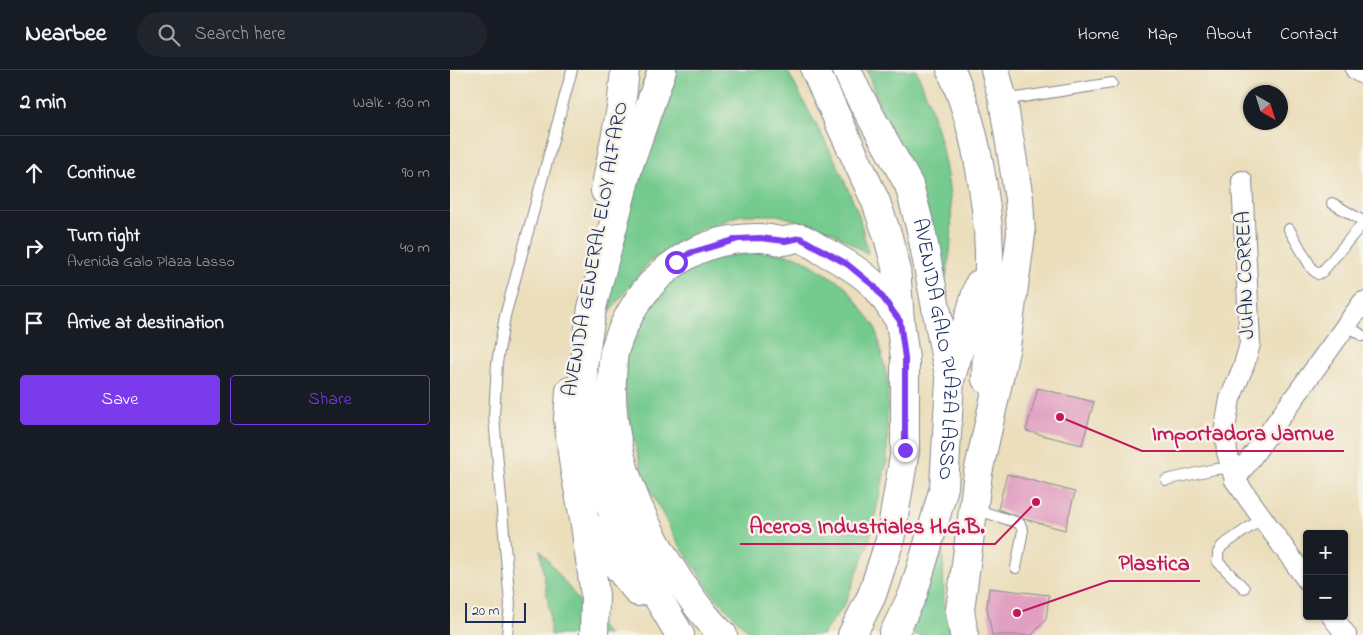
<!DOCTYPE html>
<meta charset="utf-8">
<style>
:root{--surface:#171b24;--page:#20242c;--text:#f1f3f6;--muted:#9ea1a6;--line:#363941;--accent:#7c3aed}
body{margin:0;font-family:"Indie Flower",sans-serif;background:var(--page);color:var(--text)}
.controls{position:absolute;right:15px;bottom:15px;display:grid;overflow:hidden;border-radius:5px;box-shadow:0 1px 4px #0004}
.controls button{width:45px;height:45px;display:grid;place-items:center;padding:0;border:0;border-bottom:1px solid var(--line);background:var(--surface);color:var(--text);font:25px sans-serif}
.compass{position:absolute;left:793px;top:15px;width:45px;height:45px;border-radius:50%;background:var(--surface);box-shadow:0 1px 4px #0004;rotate:141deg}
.scale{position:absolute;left:15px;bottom:12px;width:61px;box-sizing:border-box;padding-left:5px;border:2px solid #1b2f5e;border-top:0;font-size:14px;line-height:18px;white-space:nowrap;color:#1b2f5e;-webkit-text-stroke:4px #f7f3e8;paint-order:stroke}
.stop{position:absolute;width:15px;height:15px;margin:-11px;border:4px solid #7c3aed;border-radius:50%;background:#fff}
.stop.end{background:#7c3aed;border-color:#fff;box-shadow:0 1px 5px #0008}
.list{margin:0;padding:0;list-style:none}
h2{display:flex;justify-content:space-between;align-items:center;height:65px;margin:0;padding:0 20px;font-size:21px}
h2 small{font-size:16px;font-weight:400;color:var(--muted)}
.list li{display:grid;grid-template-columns:32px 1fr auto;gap:15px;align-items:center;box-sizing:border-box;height:75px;padding:0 20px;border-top:1px solid var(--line)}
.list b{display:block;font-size:19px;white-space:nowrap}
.list p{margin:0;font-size:16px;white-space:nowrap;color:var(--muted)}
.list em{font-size:16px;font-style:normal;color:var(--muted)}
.actions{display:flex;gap:10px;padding:15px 20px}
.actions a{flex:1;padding:11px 0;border:1px solid var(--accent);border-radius:5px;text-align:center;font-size:18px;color:var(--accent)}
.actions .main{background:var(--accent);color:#fff}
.icon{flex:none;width:28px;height:28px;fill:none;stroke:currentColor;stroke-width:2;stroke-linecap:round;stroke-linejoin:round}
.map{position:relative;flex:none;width:913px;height:565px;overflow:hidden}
header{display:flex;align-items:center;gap:30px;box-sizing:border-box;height:70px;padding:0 25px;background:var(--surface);border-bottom:1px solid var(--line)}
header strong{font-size:24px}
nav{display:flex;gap:28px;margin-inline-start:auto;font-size:18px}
.search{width:350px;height:45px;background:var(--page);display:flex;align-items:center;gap:12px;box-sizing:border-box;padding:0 18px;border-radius:28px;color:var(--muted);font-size:19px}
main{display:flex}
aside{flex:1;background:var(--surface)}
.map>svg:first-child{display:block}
.green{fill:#75ca8e;stroke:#487c76}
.building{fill:#e1a0c2}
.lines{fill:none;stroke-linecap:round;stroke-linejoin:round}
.lane-casing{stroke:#83868c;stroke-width:12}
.street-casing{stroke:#83868c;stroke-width:22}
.primary-casing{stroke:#83868c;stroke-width:30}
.lane{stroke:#fff;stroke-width:10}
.street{stroke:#fff;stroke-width:20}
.primary{stroke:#fff;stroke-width:28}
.route{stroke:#7c3aed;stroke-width:6}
.labels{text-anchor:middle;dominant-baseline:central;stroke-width:5;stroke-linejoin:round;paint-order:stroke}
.street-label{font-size:21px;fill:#1b2f5e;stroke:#f7f3e8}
.leader{fill:none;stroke:#c2185b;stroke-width:2}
.callout-dot{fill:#c2185b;stroke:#f7f3e8;stroke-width:2}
.callout-label{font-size:22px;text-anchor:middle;font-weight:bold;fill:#c2185b;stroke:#f7f3e8;stroke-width:5;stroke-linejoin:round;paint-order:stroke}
</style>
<header>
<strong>Nearbee</strong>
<div class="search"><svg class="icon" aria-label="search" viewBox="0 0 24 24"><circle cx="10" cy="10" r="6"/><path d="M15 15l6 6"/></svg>Search here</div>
<nav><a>Home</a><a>Map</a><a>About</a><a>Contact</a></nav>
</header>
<main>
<aside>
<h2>2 min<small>Walk · 130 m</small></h2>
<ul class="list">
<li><svg class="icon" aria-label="ahead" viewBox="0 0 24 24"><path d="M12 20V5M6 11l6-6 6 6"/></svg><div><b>Continue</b></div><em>90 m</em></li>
<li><svg class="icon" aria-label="right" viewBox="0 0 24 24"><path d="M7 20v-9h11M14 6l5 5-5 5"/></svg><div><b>Turn right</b><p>Avenida Galo Plaza Lasso</p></div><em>40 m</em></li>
<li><svg class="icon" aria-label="arrive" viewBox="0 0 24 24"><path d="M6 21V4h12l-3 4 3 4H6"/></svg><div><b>Arrive at destination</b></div></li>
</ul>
<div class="actions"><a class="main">Save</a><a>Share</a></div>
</aside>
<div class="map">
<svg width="913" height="565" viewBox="0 0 913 565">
<rect width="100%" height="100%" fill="#f7f3e8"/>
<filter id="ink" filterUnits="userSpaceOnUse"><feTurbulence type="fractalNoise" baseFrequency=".02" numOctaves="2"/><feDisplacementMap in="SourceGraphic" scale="10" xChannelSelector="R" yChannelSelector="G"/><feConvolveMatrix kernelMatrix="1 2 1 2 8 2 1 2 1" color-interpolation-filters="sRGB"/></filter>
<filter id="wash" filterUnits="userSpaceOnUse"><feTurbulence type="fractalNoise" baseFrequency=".0096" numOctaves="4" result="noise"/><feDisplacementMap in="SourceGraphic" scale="20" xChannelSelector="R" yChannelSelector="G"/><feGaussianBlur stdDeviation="1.12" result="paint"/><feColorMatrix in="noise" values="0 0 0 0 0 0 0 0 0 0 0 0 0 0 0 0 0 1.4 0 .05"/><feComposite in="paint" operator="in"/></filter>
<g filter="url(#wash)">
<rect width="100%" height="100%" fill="#ebdebb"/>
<g class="green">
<path d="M225,0H337L388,96L409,145L418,184L381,161L328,145H291L244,162L199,192L151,253L182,124Z"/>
<path d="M417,0H466C487,45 505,121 501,170C500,191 494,213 491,234L452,103Z"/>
<path d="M312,181L349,187L394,215L425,256L438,311L437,391L420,469L395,534L372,565H302L265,527L226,470L194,408L181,359L175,317L177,275L196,237L223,206L265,188Z"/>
<path d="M493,478L494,536L502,565H459Z"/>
<path d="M90,480L146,553L159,565H100V545Z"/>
</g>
<g id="blocks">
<g class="building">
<path d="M588,318L644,332L632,375L576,361Z"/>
<path d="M557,404L625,422L615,460L574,449L548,439Z"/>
<path d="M539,518L599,525L596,549L582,565H542L537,537Z"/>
</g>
</g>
</g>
<g filter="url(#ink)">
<use href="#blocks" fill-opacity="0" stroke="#83868c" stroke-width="1"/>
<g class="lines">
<g class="lane-casing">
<g id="lane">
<path d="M554,30L662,13"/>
<path d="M882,133L913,151"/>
<path d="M839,159L862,199L868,204L872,202L913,153"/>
<path d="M897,255L913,266"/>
<path d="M716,410L765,399L782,398"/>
<path d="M524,439L569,453L573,460L566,498"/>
<path d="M794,518L768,492V483L772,476L813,448"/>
<path d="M57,565L60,534L44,347L47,293L55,246L122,0"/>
</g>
</g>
<g class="street-casing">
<g id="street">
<path d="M906,0L913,4"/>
<path d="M792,111L800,274L794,295L780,329L775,358L777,382L785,410L857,510"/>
<path d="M785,410L913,232"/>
<path d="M882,546L896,565"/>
</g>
</g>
<g class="primary-casing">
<g id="primary">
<path d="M212,0L178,98L142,238L133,297L136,347L157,429L177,476L230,565"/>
<path d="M365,0L426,132L438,167L446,197L450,251L455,288V380L440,470L422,525L402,565"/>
<path id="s1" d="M397,0L407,22L459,115L471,160L500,310L494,417L477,478L463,524L443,565"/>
<path d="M501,0C524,51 538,127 539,183C539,225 537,267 536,309"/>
<path d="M155,121L171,38L175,0"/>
<path d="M501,307L529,214"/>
<path d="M120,321L118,349L124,397L134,448L145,525L144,565"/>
<path d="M139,456L155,481L188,522"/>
<path d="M273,565C256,549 242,529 228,509C189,450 159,381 162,309C163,299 162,288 165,279C186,213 237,167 309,168C317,168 324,170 332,171C338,172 344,167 350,168C357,170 367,177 373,181C392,191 412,202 426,217C435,227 442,240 450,251"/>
<path d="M514,565L510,540L528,403L556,276L571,164L569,129L553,30L545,0"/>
</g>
</g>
<use href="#lane" class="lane"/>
<use href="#street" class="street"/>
<use href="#primary" class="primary"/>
</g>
</g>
<g class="lines" filter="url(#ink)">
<path class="route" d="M226,192L240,183L288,169L310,168L335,171L350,168L397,194L425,217L450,251L455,288V380"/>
</g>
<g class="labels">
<g class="street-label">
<text transform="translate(146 179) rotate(-80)">AVENIDA GENERAL ELOY ALFARO</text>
<text transform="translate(796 205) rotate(-92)">JUAN CORREA</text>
<text stroke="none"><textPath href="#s1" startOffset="298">AVENIDA GALO PLAZA LASSO</textPath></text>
</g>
</g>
<path class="leader" d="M610 347L692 381H894M586 432L545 474H290M567 543L659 511H750"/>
<g class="callout-dot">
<circle cx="610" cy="347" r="5"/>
<circle cx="586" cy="432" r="5"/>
<circle cx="567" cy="543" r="5"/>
</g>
<g class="callout-label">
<text x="793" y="370">Importadora Jarnue</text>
<text x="417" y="463">Aceros Industriales H.G.B.</text>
<text x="704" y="500">Plastica</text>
</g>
</svg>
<div class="controls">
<button>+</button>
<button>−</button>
</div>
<svg class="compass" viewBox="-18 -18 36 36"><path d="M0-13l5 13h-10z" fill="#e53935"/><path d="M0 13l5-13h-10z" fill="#9ea1a6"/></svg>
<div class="scale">20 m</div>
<div class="stop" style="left:226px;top:192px"></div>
<div class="stop end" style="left:455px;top:380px"></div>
</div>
</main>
